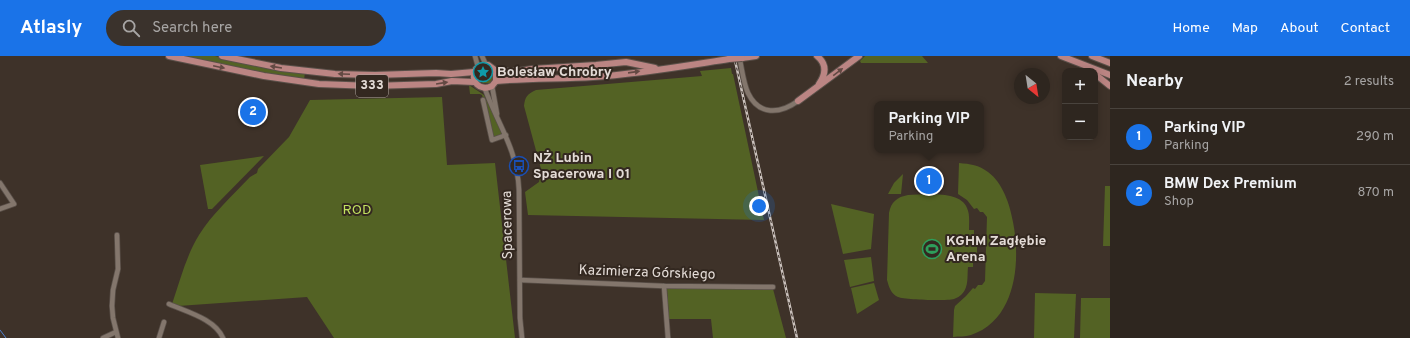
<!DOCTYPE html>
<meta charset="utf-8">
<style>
:root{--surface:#2e261f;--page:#3a322c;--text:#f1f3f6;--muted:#a7a5a4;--line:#49433d;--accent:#1a73e8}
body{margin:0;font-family:Overpass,sans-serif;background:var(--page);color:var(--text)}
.controls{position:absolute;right:12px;top:12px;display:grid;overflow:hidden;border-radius:8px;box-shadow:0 2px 10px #0003}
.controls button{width:36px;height:36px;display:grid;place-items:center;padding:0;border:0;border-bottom:1px solid var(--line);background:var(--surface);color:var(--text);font:20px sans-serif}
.compass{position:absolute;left:1014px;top:12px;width:36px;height:36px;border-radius:50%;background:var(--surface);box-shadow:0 2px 10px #0003;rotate:150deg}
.you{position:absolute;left:759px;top:150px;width:14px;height:14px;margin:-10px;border:3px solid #fff;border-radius:50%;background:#1a73e8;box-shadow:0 0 0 6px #1a73e833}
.badge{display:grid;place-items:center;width:26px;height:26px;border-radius:50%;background:var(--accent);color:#fff;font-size:13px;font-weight:700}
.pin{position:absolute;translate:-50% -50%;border:2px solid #fff;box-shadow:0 1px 4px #0006}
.popup{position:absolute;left:874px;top:45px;width:110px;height:52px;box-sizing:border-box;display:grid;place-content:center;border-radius:8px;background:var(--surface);filter:drop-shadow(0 1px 3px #0005);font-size:13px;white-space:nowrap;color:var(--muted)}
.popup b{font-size:15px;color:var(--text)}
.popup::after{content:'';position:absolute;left:50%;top:100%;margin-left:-8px;border:8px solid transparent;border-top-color:var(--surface)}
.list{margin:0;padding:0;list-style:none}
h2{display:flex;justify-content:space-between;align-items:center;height:52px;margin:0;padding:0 16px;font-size:17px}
h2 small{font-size:13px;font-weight:400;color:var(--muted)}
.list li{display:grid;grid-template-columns:26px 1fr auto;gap:12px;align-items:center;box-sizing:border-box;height:56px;padding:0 16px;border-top:1px solid var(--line)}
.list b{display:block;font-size:15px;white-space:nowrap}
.list p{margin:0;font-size:13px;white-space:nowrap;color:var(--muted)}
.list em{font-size:13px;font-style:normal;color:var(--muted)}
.icon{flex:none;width:22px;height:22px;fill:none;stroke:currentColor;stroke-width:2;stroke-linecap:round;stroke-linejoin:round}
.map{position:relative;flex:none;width:1110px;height:282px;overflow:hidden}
header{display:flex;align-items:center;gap:24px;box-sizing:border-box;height:56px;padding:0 20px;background:var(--accent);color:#fff}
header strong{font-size:19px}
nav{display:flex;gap:22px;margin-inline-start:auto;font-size:14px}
.search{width:280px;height:36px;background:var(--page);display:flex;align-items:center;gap:10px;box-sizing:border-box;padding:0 14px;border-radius:22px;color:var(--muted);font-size:15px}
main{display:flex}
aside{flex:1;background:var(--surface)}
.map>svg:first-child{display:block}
.green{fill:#536224}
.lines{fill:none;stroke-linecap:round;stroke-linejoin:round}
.stream{stroke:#5080ce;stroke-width:1}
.minor-casing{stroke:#5a5049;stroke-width:6}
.major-casing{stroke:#5a5049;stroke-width:8}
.minor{stroke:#83766c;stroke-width:4.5}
.major{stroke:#bb8583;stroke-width:6}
.rail-casing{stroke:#cbc2bd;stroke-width:2.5}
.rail{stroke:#332820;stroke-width:1;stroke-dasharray:3;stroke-linecap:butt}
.major-bridge-casing{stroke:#5a5049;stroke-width:8;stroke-linecap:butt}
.major-bridge{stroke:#bb8583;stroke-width:6}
.oneway{fill:#634943}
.labels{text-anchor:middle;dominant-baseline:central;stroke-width:4;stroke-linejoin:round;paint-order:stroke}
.shield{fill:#332820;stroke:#afa6a0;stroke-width:1}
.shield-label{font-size:13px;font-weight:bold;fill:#e4dcd7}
.poi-label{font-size:14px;font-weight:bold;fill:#e4dcd7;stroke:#332820;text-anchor:start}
.park-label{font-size:14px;fill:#c2e260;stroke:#332820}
.street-label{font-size:14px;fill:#e4dcd7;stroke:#332820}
</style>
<header>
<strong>Atlasly</strong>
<div class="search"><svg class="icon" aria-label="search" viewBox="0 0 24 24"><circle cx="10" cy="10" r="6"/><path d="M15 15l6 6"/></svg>Search here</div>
<nav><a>Home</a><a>Map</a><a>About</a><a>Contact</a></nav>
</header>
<main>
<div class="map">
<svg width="1110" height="282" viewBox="0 0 1110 282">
<rect width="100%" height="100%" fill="#3e3229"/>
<g class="green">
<path d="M184,0H215L259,10L305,17L304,23L252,15Z"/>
<path d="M865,0H922L928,7H861L860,5Z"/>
<path d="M731,12L732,18H733L764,164L528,159L525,136L539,126L541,113L524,50C525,41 527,38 536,34L702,20L700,15Z"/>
<path d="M481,13H485L493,18V22L490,27H483L476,22C476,18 477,16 481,13Z"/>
<path d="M469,29L484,39L501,75V79L494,81L493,80L482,39L480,38H470Z"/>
<path d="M442,41L447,109L495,107L515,282H334L307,241L178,250L172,248C180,225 186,200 199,179C212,158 233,139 250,121L257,117L258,113L289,81L310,44Z"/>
<path d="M264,100L212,153H208L200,109Z"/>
<path d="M959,107C970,108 979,109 988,116C1003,127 1010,149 1013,166C1021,206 1016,264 971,279C965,281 959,280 953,281L954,254L955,250L966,240L973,232L975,233L978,229H982L985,225L987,161L983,156H980L977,152L974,153L967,144L958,138Z"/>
<path d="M903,118L901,138H888L894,127Z"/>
<path d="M1105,130H1110V190H1103Z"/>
<path d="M908,139C924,139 960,134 967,152C970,158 969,167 969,174H974V188H977V197H973V211H968C967,220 969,231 962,238C960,240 957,242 954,243C947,245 905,244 898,241C891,238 889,231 887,224L889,157C891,146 897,141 908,139Z"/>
<path d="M831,148L874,158L871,193L843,198Z"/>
<path d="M871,201L874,225L850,231L844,204Z"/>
<path d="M874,227L879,244L857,258L851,232Z"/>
<path d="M667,232L773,233L786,282H713L711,263H669Z"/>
<path d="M1035,237L1076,238L1074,282H1034Z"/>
<path d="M1081,242H1110V282H1080Z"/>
</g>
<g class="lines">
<path class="stream" d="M0,274L6,282"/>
<g class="minor-casing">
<g id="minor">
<path d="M475,0L478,11"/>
<path d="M482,0L486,9"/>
<path d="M739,0C742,12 743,26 748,37C759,60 780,58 798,45"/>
<path d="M492,30L497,58"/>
<path d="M485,33C498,69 517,92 519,134L520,262L522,282"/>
<path d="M483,44L492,84L506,79"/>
<path d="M0,127L14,148L0,153"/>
<path d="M117,179L118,213L113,234L112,250L113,262L118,282"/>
<path d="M520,224L664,230L773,231"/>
<path d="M664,230L668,282"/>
<path d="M169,248C187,256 215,263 223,282"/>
<path d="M103,282L116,276"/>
<path d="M159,282L164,266"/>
</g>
</g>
<g class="major-casing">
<g id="major">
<path d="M169,0L264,20L319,28L372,30L436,28L452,25L474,26"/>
<path d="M222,0L281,12L335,18L375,19L436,17L451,18L474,16"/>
<path d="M817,0C827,8 826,18 819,28"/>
<path d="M1061,0L1110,19"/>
<path d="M1092,0L1110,7"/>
<path d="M742,2L756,0"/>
<path d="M484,9H488L496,15V25L492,30C480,36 469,25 476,13Z"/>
<path d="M496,15H519L532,13L596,9L626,6L655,12"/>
<path d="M1095,18L1110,30"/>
<path d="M496,25C528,22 561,23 593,21C639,18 684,10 729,3"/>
<path d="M798,45L859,0"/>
</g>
</g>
<use href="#minor" class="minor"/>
<use href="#major" class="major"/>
<g class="rail-casing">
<path id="rail" d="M734,0L797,282"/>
</g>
<use href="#rail" class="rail"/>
<g class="major-bridge-casing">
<path id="major-bridge" d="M729,3L742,2"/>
</g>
<use href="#major-bridge" class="major-bridge"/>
</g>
<defs><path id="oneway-solid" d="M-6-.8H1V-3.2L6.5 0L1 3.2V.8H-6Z"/></defs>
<g class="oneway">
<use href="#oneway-solid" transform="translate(219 11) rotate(12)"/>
<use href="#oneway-solid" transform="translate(276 11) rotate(-171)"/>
<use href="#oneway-solid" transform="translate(634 16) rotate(-8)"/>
<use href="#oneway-solid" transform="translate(838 16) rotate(-37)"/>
<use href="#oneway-solid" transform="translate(344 18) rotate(-177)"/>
<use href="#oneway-solid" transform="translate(442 27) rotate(-9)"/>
</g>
<defs>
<g id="sight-ring" transform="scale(1)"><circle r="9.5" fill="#332820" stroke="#0f9aa8" stroke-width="1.5"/><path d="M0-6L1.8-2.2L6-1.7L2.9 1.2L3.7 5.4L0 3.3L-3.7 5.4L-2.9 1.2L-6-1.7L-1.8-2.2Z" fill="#0f9aa8"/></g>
<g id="bus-ring" transform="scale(1)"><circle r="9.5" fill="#332820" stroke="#1a4fb4" stroke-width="1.5"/><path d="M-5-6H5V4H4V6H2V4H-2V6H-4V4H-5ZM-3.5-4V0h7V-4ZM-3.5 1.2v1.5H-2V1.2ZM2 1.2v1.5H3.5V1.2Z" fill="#1a4fb4"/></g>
<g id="stadium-ring" transform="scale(1)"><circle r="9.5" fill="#332820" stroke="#2e9e5b" stroke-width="1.5"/><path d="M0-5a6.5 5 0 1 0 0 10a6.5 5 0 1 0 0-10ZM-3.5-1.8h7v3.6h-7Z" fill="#2e9e5b"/></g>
</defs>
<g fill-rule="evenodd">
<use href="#sight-ring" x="483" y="16"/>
<use href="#bus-ring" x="519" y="110"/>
<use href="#stadium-ring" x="932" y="193"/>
</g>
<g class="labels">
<rect class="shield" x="356" y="19" width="32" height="22" rx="3"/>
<g class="shield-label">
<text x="372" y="30">333</text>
</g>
<g class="poi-label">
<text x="497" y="16">Bolesław Chrobry</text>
<text x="533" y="102">NŻ Lubin<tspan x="533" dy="16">Spacerowa I 01</tspan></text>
<text x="946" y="185">KGHM Zagłębie<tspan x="946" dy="16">Arena</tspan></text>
</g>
<g class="park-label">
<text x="357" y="154">ROD</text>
</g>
<g class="street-label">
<text transform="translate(508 169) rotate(-91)">Spacerowa</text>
<text transform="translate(647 217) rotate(2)">Kazimierza Górskiego</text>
</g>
</g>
</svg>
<div class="controls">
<button>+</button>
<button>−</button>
</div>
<svg class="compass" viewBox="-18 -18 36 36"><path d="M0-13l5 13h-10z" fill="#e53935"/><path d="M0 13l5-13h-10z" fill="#a7a5a4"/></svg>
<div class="you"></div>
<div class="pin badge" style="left:929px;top:125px">1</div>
<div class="popup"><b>Parking VIP</b>Parking</div>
<div class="pin badge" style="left:253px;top:56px">2</div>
</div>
<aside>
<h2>Nearby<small>2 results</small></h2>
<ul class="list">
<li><span class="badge">1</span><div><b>Parking VIP</b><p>Parking</p></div><em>290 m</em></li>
<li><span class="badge">2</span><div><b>BMW Dex Premium</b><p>Shop</p></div><em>870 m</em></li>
</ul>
</aside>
</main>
